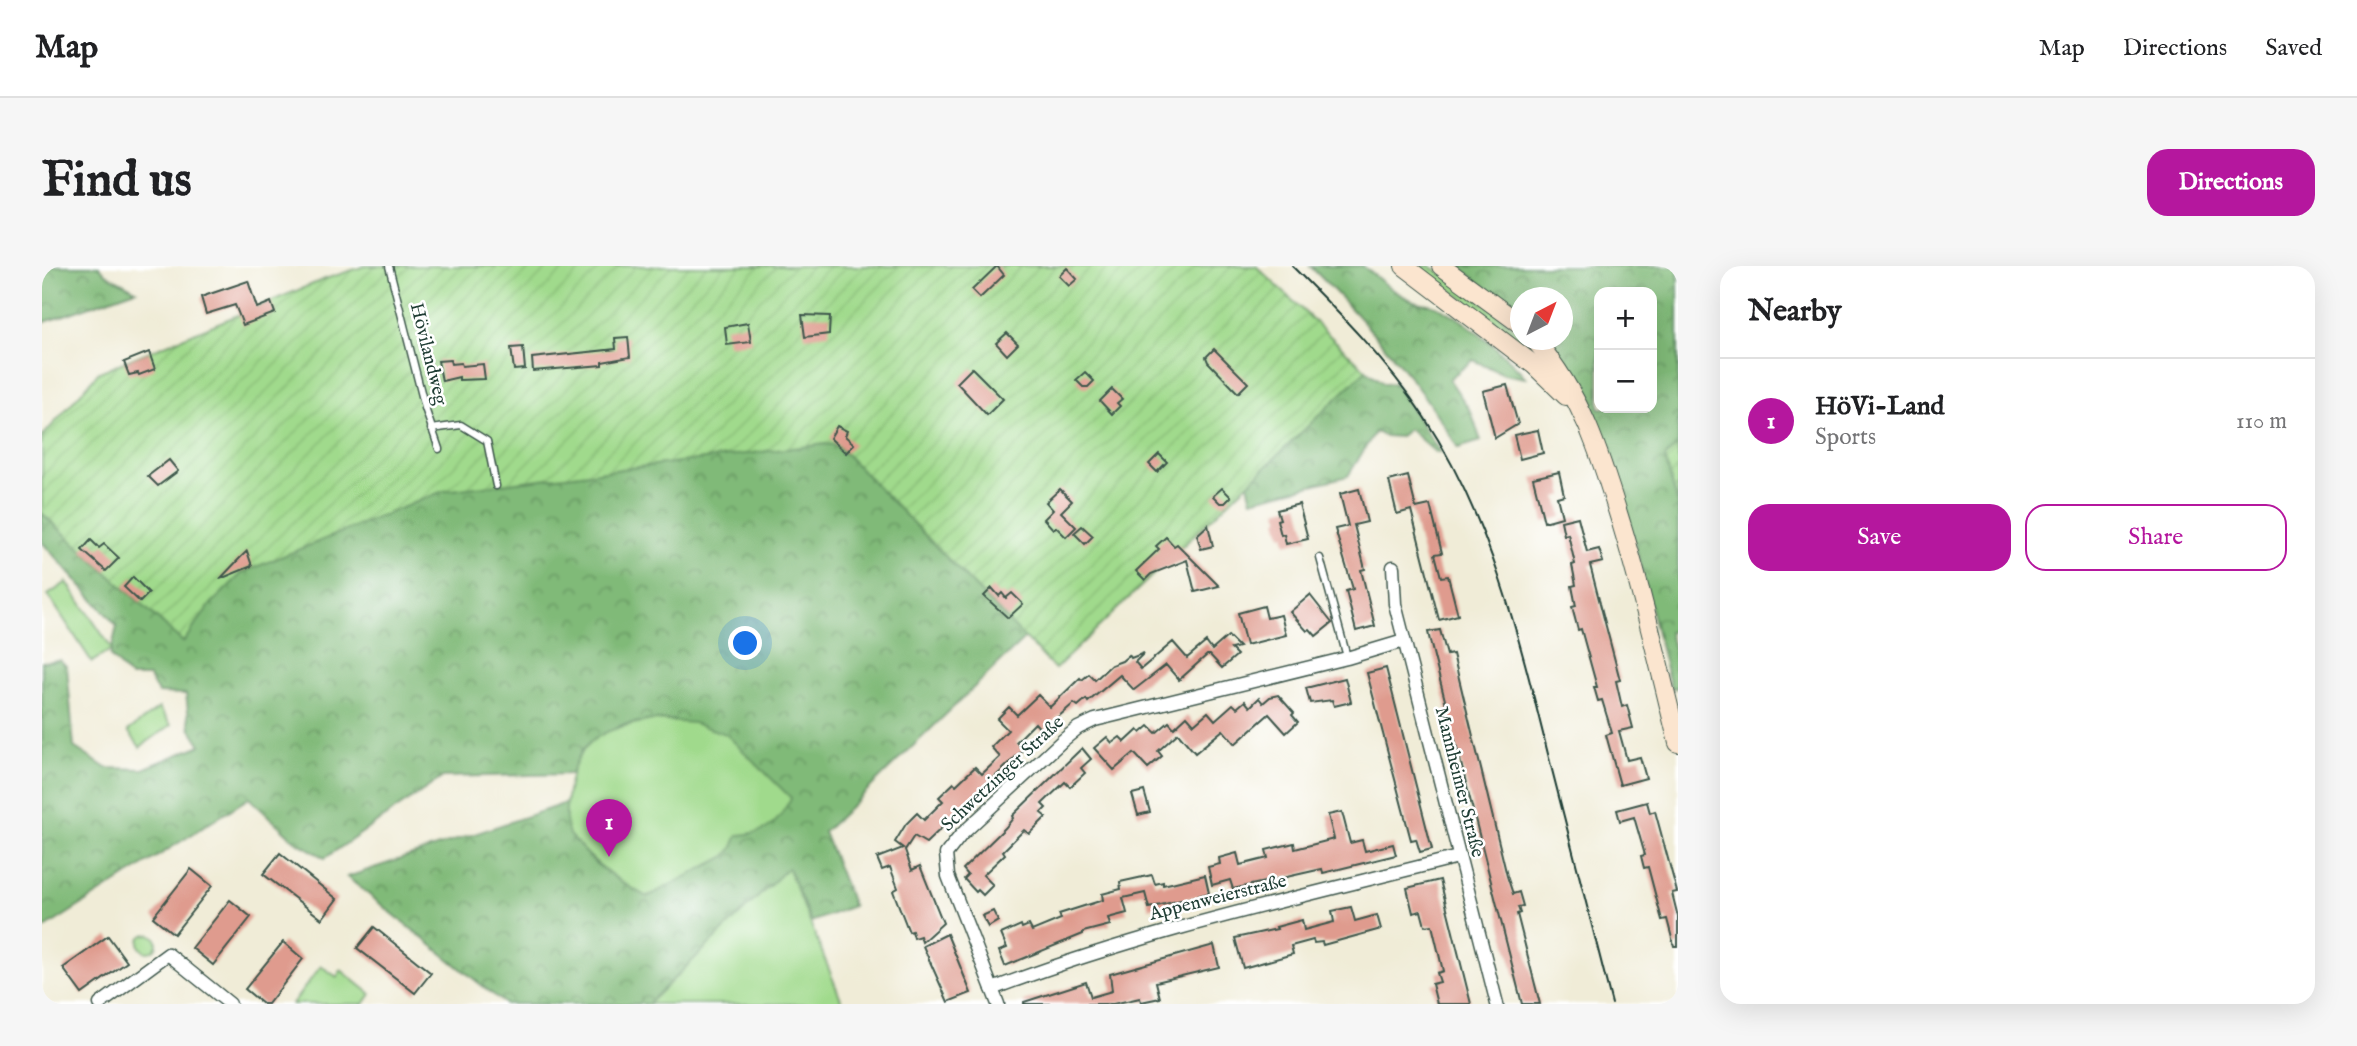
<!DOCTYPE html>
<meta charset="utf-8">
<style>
:root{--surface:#fff;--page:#f6f6f6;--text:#202124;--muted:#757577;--line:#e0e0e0;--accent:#b5179e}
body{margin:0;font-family:"IM FELL English",serif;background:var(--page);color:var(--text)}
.controls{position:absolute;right:21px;top:21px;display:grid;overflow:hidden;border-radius:14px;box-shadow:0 7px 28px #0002}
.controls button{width:63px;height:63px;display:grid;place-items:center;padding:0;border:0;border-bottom:2px solid var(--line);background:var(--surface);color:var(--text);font:35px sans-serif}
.compass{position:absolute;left:1468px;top:21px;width:63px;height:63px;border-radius:50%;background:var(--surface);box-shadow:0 7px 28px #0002;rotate:42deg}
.you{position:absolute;left:704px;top:378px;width:24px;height:24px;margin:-18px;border:5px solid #fff;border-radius:50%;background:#1a73e8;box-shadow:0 0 0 10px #1a73e833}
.badge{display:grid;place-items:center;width:46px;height:46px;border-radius:50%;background:var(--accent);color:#fff;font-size:23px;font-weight:700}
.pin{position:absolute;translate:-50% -58px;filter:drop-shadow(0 2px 4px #0008)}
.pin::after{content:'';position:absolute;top:37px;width:24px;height:21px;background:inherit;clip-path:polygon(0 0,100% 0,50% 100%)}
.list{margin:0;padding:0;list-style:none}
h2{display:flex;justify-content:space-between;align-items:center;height:91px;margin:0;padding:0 28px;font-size:30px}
h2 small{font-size:23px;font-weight:400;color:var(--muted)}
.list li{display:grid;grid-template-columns:46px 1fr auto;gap:21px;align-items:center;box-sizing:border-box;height:126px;padding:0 28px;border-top:2px solid var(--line)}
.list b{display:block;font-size:26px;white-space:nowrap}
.list p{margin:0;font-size:23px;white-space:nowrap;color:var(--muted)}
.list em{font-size:23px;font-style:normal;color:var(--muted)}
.actions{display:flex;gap:14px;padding:21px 28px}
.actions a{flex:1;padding:16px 0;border:2px solid var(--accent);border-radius:21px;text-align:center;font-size:24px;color:var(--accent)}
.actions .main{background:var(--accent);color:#fff}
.map{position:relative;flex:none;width:1636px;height:738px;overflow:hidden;border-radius:21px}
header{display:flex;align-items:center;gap:42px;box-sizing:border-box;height:98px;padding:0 35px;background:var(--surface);border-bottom:2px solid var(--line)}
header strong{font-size:33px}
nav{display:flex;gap:38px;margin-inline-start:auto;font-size:24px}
.intro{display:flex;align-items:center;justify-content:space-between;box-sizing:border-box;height:168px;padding:0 42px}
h1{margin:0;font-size:49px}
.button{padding:18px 32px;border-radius:21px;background:var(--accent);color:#fff;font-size:24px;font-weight:700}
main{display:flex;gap:42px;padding:0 42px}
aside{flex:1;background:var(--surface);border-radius:21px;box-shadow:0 7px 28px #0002}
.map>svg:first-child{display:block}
.grass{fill:url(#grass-dots);stroke:#608c60;stroke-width:2}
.forest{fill:url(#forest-crowns);stroke:#507c56;stroke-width:2;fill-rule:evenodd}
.park{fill:#a0da8c;stroke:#608c60;stroke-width:2}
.garden{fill:url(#garden-furrows);stroke:#608c60;stroke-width:2}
.building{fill:#df9b8e}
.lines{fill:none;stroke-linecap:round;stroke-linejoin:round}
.lane-casing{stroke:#3e574c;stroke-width:9}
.street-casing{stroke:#3e574c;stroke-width:15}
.secondary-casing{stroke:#3e574c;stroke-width:20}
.lane{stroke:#fff;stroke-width:6}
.street{stroke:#fff;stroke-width:12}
.secondary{stroke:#fbe5cf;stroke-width:18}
.tram{stroke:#1f3d34;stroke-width:2}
.labels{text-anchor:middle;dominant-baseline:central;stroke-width:5;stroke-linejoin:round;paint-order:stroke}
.street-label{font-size:19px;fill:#1f3d34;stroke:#fff}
</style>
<header>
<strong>Map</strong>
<nav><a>Map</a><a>Directions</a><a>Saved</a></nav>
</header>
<div class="intro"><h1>Find us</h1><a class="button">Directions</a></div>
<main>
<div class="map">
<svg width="1636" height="738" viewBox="0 0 1636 738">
<defs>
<pattern id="grass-dots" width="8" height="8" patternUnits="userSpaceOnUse" patternTransform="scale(1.75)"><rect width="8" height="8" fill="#a0da8c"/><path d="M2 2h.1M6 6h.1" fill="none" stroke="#89bc79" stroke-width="1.8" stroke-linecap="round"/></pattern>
<pattern id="forest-crowns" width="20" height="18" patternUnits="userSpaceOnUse" patternTransform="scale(1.75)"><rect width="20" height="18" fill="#80ba78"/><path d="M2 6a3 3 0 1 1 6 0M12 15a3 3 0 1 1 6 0" fill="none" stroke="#689863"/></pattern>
<pattern id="garden-furrows" width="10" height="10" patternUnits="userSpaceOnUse" patternTransform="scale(1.75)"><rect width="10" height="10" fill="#a0da8c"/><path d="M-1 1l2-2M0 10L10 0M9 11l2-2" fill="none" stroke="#89bc79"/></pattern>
</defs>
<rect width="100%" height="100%" fill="#fff"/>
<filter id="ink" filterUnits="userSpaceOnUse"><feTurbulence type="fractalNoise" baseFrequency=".0143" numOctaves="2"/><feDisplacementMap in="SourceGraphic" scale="14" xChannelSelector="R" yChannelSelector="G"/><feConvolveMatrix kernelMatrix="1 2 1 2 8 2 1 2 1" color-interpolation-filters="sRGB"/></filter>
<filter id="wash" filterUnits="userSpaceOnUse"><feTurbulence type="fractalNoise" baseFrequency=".00686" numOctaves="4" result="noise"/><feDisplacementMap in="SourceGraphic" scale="28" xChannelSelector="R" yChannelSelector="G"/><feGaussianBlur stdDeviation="1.57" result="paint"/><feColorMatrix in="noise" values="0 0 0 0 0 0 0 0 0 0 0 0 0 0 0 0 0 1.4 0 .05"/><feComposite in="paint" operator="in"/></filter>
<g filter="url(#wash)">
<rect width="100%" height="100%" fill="#f0ecd7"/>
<path class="grass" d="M1374,0H1388L1418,20L1454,46L1478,68L1480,76H1475L1418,30Z"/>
<g class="forest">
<path d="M0,0H57L64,8L94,24L0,57Z"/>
<path d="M1268,0H1321C1338,14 1354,29 1375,36C1380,38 1386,37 1391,39C1418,48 1466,90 1484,112L1462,108L1431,94L1407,113L1429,146L1439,175L1416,182C1374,111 1325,58 1268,0Z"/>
<path d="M1416,0H1636V180L1623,191L1636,239V364L1627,366L1636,402V422L1629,423L1572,194L1543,133L1518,91L1502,74H1520V32H1478V48ZM1557,26H1610V142H1557Z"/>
<path d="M1324,104L1342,118L1352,117L1398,186L1394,187L1367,163L1357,171L1344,170L1333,166L1306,210L1210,234L1206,218Z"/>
<path d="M783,178L793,179L806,190L983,372L782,566L811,640L769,656L746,602L606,738H463L305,611L524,537L527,568L553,597L582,618L690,583L695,569L708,568L632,454H611L580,459L540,484L529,508L401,511L283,592L253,575L207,532L0,664V396L18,394L25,401L32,481L64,502L101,503L159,479L148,462L144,428L116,427L107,411H88L68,390L75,360L0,276V247L141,376L169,338L201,306L401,225Z"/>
</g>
<g class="park">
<path d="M25,316L70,383L50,396L6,329Z"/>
<path d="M117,442L129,459L98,481L86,465Z"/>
<path d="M611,454L651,457L684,468L749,532C734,559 729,566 696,569L690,583L684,590L605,631C579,617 557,602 538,580C535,576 529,572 527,568C522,556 524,537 526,525C534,471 562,463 611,454Z"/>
<path d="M746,602L801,738H606Z"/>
<circle cx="106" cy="677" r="9"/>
<path d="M279,700L295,711L299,704L329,728L322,738H250Z"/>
</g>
<g class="garden">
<path d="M323,0H1214L1324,104L1013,403L806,190L793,179L783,178L401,225L201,306L169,338L141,376L0,247V171L57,106L283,13Z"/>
<path d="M1636,180V239L1623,191Z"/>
</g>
<g id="blocks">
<g class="building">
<path d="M955,0L962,9L938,32L930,24Z"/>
<path d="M1025,2L1035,13L1027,20L1017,10Z"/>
<path d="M206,15L215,42L229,36L233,47L201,59L193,39L164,48L159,31Z"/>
<path d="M760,49L788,50L787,68L763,71Z"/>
<path d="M706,57L709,76L685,79L683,61Z"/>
<path d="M965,67L976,78L965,89L954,77Z"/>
<path d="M586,71L588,91L560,96V99L491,105L490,92L574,83L573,72Z"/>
<path d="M481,81L483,103L472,104L469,82Z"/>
<path d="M1172,83L1206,117L1196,127L1166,96L1164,91Z"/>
<path d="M107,86L113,103L97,109L96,107L87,109L82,96Z"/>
<path d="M408,94L409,98L419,97L420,100L441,98L443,113L417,114V111L400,115L396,95Z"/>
<path d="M930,102L961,133L945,149L915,117Z"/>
<path d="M1043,106L1052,115L1046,121H1041L1034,114Z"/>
<path d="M1465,119L1476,158L1453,172L1441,125Z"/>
<path d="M1070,123L1080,133L1075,137L1078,140L1070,148L1058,135Z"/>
<path d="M795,160L805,165L803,170L812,178L804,187L788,172Z"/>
<path d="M1496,164L1501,187L1478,193L1472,169Z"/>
<path d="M1117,188L1125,196L1115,206L1107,198Z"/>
<path d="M127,194L136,205L116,220L106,210Z"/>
<path d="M1517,206L1522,229L1515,231L1520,251L1502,256L1491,212Z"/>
<path d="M1366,210L1374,242L1388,239L1400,287L1393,288L1399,311L1406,310L1416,349L1397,354L1369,244L1355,248L1347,215Z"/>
<path d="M1180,222L1189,231L1183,237H1178L1171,230Z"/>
<path d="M1018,223L1030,235L1019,246L1034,261L1024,271L1014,261L1011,263L1002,253L1011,244L1004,236Z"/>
<path d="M1317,223L1325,256L1312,259L1323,303L1319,304L1333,360L1314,365L1304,325L1311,323L1293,263L1306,260L1298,228Z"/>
<path d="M1257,238L1266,273L1244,278L1242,268L1239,269L1235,254L1238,253L1235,244Z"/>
<path d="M1536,251L1545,286L1557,283L1561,296L1548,299L1578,414L1574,415L1580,441L1585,439L1591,462L1577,465L1585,494L1598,491L1604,512L1578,519L1564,469L1570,467L1560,434L1556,435L1552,421H1555L1539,363L1536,364L1530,341L1534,340L1530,320L1534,319L1530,299L1533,298L1526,268L1522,269L1519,255Z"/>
<path d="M1166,259L1171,280L1159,283L1155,269Z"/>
<path d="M1040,260L1051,270L1043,278L1032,267Z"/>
<path d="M1124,271L1132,280L1135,278L1177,320L1153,326L1145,294L1109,308L1103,314L1094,305L1117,283L1114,280Z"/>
<path d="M49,274L57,282L62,278L77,292L64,305L40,284Z"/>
<path d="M205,285L210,300L178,313L199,291Z"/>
<path d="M91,311L107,327L98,336L82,321Z"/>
<path d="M950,322L957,330L960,327L964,332L970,327L981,338L966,352L942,330Z"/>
<path d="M1268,329L1290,357L1274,370L1268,363L1265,365L1248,346Z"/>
<path d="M1222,340L1225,352L1239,349L1244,369L1204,379L1196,347Z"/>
<path d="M1398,364L1405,389L1411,388L1465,610L1471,628L1477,626L1481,640L1476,641L1478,647L1475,648L1498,738H1480L1388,375L1386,366Z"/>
<path d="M1186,370L1197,381L1189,383L1195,389L1180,402L1168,389H1165L1137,414L1124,399L1092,424L1078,409L1046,436L1044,433L1036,440L1032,437L1000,465L993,457L974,476L981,484L884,577L872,570L863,584L870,604L878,600L901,657L880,676L878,670L872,672L870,665L867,666L851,625L856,622L848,601L840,604L835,592L861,582L853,576L864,558L875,547L882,554L901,535L897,531L912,517L914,519L933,501L940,508L958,491L949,481L966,464L955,453L967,441L975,449L996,429L1008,441L1038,412L1040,414L1047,408L1053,414L1069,399L1080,395L1087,389L1089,392L1102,387L1093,396L1099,403L1131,376L1145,392L1164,376L1170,384Z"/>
<path d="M1344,402L1390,583L1378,586L1374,573L1369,574L1325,407Z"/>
<path d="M1303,412L1309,436L1292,440L1290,434L1268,437L1264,422Z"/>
<path d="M1236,429L1252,447L1250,449L1256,456L1244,467L1227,448L1193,478L1181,464L1153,487L1136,467L1116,485L1120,490L1106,502L1092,487L1072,504L1052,482L1065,471L1070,477L1078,471L1083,476L1096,464L1099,467L1107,460L1114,467L1127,456L1132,462L1145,450L1152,458L1166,446L1173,454L1191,438L1195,442L1203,435L1208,441L1217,432L1221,437L1228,431Z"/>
<path d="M1040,482L1049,493L1039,502L1043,507L1028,521L1023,516L1000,538L1004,542L999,547L1004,551L987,568L982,564L961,585L963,588L941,609L951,619L941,629L936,624L934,626L922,613L926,609L921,603L963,562L971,552L970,550Z"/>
<path d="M1102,525L1108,546L1096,549L1090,528Z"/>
<path d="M1605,536L1608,547L1613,545L1635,626L1630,627L1636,651V680H1632L1625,653L1620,654L1606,601L1602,602L1599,590L1603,589L1592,551L1578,555L1575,544Z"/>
<path d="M1300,546L1308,577L1320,574L1323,585L1351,578L1354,589L1281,607L1280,603L1191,623L1188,614L1170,619L1166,601L1178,598L1177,592L1195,587L1198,599L1226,592L1224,584L1252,577L1253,583L1292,573L1286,549Z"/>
<path d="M238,587L295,633L280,653L221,608Z"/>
<path d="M149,603L170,620L132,668L111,651Z"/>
<path d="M1110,609L1113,618L1121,616V619L1163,609L1167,627L1107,642L1103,627L1081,632L1085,647L1066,652L1068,659L1041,666V668L963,700L957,685L965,682L959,668L979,659L980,662L987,659L990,665L1019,653L1017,648L1061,634L1060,628L1079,623L1078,616Z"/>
<path d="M1398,614L1429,738H1395L1390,718L1398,716L1395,707L1401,705L1390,659L1383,660L1379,645L1371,647L1365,622Z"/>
<path d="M188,634L209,651L171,699L150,682Z"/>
<path d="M1309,641L1313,655L1335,649L1339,663L1281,679L1280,676L1272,677L1271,674L1249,680L1251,688L1201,702L1193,672L1235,663L1234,661L1260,654L1262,664L1292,656L1290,645Z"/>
<path d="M951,645L956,655L946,661L940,650Z"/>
<path d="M332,661L389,707L373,727L315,682Z"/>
<path d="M905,668L929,727L906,736L881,680Z"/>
<path d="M66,670L85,696L40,728L21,702Z"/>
<path d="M241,676L261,693L226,738H221L203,723Z"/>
<path d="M1172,679L1177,701L1114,716L1118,732L1099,736L1098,732L1071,738H982V736L1044,716L1049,731L1070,725L1068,708Z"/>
</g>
</g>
</g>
<g filter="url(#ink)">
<use href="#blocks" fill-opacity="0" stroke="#3e574c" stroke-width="2"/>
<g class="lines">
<g class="lane-casing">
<g id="lane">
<path d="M347,0L383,142L397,183"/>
<path d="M389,163L419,159L445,175L454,220"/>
<path d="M1278,292L1305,391"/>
</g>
</g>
<g class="street-casing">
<g id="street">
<path d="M1351,301L1353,338L1455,738"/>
<path d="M950,723C1101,665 1259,631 1416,591"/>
<path d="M58,738L126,688L188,738"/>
<path d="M956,738L906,610L904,588L919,569L1020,475L1036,462L1053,454L1305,392L1362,375"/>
</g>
</g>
<g class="secondary-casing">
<g id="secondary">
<path d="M1362,0L1492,99L1524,130"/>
<path d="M1399,0L1478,58"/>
<path d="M1493,74C1542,133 1558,188 1580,260C1602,332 1618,405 1636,477"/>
</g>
</g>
<use href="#lane" class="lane"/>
<use href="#street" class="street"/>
<use href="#secondary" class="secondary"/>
<path class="tram" d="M1250,0C1297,47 1345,95 1382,151C1449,253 1478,375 1507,492C1528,574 1549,656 1570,738"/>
</g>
</g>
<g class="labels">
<g class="street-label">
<text transform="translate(386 88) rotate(76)">Hövilandweg</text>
<text transform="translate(961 508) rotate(-43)">Schwetzinger Straße</text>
<text transform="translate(1417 516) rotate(76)">Mannheimer Straße</text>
<text transform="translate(1176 632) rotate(-14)">Appenweierstraße</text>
</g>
</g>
</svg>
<div class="controls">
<button>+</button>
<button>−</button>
</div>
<svg class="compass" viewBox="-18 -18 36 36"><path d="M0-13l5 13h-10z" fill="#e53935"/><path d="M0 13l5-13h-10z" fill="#757577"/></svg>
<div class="you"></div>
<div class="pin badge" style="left:567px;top:591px">1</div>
</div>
<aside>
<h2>Nearby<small></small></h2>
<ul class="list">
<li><span class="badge">1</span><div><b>HöVi-Land</b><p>Sports</p></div><em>110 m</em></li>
</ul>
<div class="actions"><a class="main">Save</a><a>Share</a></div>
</aside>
</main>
